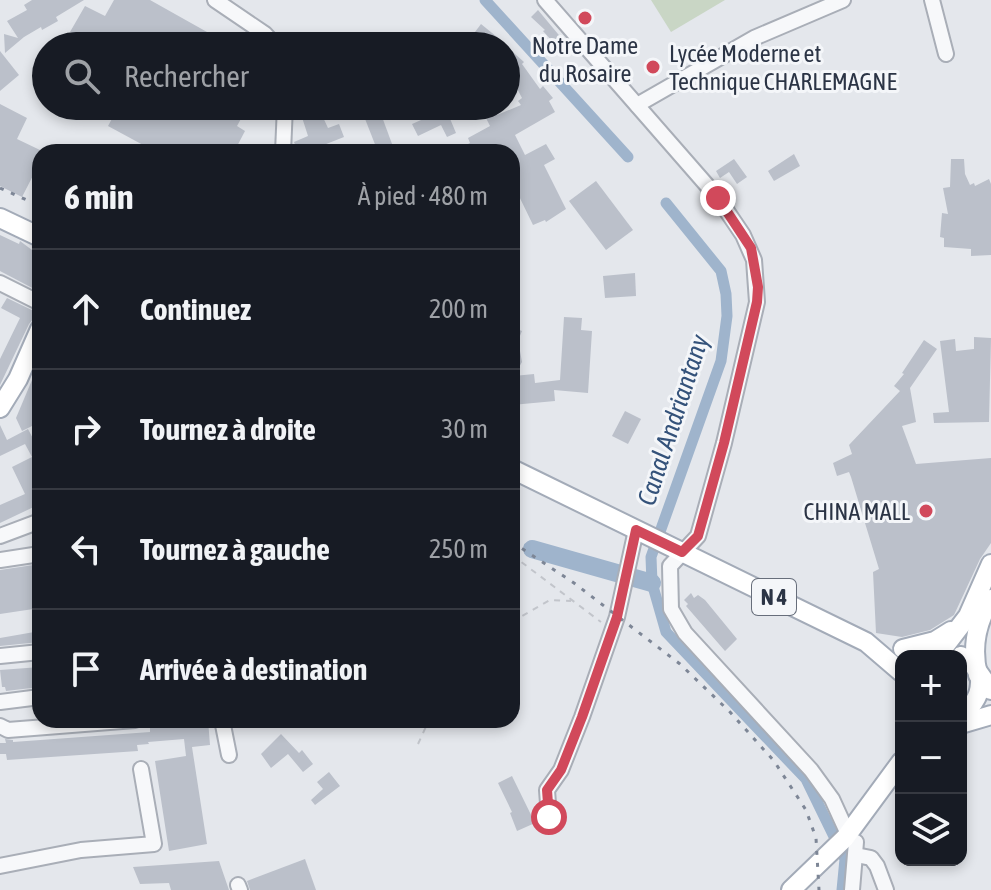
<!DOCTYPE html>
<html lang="fr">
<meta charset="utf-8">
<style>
:root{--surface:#171b24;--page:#20242c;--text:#f1f3f6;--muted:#9ea1a6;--line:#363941}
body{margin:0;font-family:"Asap Condensed",sans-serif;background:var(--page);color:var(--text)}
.controls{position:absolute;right:24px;bottom:24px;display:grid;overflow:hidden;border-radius:16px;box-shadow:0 4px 12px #0003}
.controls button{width:72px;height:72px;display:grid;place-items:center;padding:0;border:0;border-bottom:2px solid var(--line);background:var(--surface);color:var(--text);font:40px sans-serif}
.stop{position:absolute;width:24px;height:24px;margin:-18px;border:6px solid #d1495b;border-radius:50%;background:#fff}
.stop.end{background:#d1495b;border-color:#fff;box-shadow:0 2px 8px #0008}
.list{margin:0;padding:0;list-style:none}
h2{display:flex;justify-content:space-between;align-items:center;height:104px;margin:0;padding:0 32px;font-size:34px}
h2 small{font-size:26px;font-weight:400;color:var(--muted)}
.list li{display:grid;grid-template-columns:52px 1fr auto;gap:24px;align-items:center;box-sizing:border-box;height:120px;padding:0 32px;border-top:2px solid var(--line)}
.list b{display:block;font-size:30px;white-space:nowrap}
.list em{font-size:26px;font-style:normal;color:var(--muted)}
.icon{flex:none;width:44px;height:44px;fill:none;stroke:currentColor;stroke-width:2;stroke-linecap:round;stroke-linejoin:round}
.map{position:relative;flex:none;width:991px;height:890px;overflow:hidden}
.search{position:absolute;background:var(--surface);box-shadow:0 4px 12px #0003;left:32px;top:32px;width:488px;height:88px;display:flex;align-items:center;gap:20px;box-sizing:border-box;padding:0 28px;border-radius:44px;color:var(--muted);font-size:30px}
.panel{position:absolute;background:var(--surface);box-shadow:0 4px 12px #0003;left:32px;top:144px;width:488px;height:584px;border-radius:24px}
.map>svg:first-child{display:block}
.green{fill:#c9d6c5}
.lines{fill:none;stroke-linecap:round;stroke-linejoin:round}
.canal{stroke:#9fb4cc;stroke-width:11}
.river{stroke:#9fb4cc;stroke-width:18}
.building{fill:#bbc0ca}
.minor-casing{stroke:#a9aeb7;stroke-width:18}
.major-casing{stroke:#a3abb8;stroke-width:22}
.path{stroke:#c2c5cb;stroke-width:2;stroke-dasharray:6 6;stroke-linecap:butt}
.minor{stroke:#f7f8fa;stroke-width:14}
.major{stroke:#fff;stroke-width:18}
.rail{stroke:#7d8696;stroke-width:3;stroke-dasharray:4 8;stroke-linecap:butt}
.route{stroke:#d1495b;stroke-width:10}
.poi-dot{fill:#d1495b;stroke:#f4f6f9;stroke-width:3}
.labels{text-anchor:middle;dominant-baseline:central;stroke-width:6;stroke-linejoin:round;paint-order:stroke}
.shield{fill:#f4f6f9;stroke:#676e7b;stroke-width:2}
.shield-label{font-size:22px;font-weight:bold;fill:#2b3445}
.poi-label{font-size:24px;fill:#2b3445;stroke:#f4f6f9}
.water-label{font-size:26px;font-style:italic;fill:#34527a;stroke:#f4f6f9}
</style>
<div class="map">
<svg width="991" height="890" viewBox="0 0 991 890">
<rect width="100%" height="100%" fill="#e4e7ec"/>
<path class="green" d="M651,0H725L671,32Z"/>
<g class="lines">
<g class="canal">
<path d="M485,0L628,157"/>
<path d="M666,203L721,271L726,294L727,316L721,361L651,557L652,583L666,632L806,779L845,859L842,890"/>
</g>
<path class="river" d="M532,549L652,583"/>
</g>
<g class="building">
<path d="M32,0H84L56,17L58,21L42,30L41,27L24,37L5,53L4,34L18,38L7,21L27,10L24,5Z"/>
<path d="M114,0H150L232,46H96L70,32L85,6L105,16Z"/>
<path d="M538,10L563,40L559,44L554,39L552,41L543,31L545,30L531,17Z"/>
<path d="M481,24L508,46H506L524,62L522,64L540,89L543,86L553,98L549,101L555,112L515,135L525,155L546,144L555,159L544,165L566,209L546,222L545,220L533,225L517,192L512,194V152H452L470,143L468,138L490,126L480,106H492L497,115L521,105L518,101L522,98L511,77L518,73L506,61V46H480L485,41L475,32Z"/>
<path d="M0,51L19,75L0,91Z"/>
<path d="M0,104L27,118L17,139L40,150V162L22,197L0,186Z"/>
<path d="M119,106H248L237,126L245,131L234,152H156L108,126Z"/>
<path d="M313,106L316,116L321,113L328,128L339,124L344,137L306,152H298L294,142L308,136L299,108Z"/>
<path d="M360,106H378L395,152H378Z"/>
<path d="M446,109L456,133L447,137L441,125L418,136L412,124Z"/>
<path d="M794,154L800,166L774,181L768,171Z"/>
<path d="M734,159L747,177L737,184L729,172L720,178L716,171Z"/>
<path d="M951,159H964L965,174L970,185L974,183L975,186L989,179L991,184V255L971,256V249L944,247V238L940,237L942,213L948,214L943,188L950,187Z"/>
<path d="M596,181L633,230L606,250L569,201Z"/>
<path d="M0,235L19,244L20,241L40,256V292L0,271Z"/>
<path d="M635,273L636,296L605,298L603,276Z"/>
<path d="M7,298L38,313L29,324L0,385V359L20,318L1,308Z"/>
<path d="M564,317L582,318L581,330L592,331L588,393L554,390L555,401L512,405V327L522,331L515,348L520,351L522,362L514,376L534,374L535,383L560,380Z"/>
<path d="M974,337L991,338L989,422L934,423L933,413L949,412L940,341L955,339L956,351L974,349Z"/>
<path d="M924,340L937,349L910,388L916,422L902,426L916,464L991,458V543L980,559L954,615L930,630L902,637L876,633L873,572L879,569L851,477L849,472L837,476L833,463L852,454L849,445L900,391L894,386L904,374L902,373Z"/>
<path d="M40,361V422L22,431L16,418Z"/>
<path d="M625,411L641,419L628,444L612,436Z"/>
<path d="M0,425L7,440L28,429L40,452V504L0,523V505L25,494L12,467L32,457L25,444L0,456Z"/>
<path d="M40,564V608L0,614V570Z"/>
<path d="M691,593L694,598L698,595L705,600L737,639L725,651L686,606L688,604L684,600Z"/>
<path d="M40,631V642L0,646V638Z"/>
<path d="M40,667V687L6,691L5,687H2L0,670Z"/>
<path d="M175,720H208L210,745L192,747L207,844L169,851L155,761L186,756L184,739L148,742L149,744L137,745L138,751L7,760L6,754H0V743H6L5,739L13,740V742L150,732V722Z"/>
<path d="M281,734L299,753L302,750L313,764L303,772L288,754L271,768L261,754Z"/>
<path d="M329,772L340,786L315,805L311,800L323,789L317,782Z"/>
<path d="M512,776L535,823L517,831L510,813L512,812L498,783Z"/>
<path d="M305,859L316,890H250L247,881Z"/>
<path d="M219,861L229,890H171L169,883L140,884L133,867Z"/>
</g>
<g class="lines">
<g class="minor-casing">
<g id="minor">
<path d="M215,0L265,34L276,46"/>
<path d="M545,0L718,198L743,235L754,260L757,302L724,443L698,536L670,566L671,609L685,633L811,770L832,799L848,834"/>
<path d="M932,0L946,54"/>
<path d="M637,105L754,38L843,0"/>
<path d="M283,152L285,106"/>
<path d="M0,283L40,303"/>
<path d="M0,536L40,521"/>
<path d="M0,560L40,554"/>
<path d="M0,656L40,652"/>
<path d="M0,702L40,697"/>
<path d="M222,720L229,755"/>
<path d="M0,726L8,730L135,720"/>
<path d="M549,817L547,790L561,770L582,717L617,617L636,530"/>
<path d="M856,855L871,858L877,866L886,890"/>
<path d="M0,866L81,850L154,844L141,769"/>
<path d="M238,885L240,890"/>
<path d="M852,890L856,842"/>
</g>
</g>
<g class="major-casing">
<g id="major">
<path d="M0,218L40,237"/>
<path d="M0,408L18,379L40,329"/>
<path d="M512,469L866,642L901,672"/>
<path d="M903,649L935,641L951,631"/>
<path d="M938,655L968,616L991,564"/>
<path d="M961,656L974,666L991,690"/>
<path d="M978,675C971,647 976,623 991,599"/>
<path d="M961,714C975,705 981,694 980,677"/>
<path d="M961,724L991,715"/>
<path d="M791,890L845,838L901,762"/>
</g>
</g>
<g class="path">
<path d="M512,555L601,622"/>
<path d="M512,622L550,600L571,601"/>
<path d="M418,744L429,720"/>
</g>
<use href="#minor" class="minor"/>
<use href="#major" class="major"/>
<g class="rail">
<path d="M0,188L40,206"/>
<path d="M512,542L574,583L680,664L730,712L774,761L806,810L816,838L819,890"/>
</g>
</g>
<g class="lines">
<path class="route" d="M549,817L547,790L561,770L582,717L617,617L636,530L682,552L698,536L724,443L757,302L758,287L751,248L718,198"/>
</g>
<g class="poi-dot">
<circle cx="585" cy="18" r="8"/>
<circle cx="653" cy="67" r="8"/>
<circle cx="926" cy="511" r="8"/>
</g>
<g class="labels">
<rect class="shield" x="752" y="579" width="44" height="36" rx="6"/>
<g class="shield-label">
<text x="774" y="597">N 4</text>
</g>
<g class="poi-label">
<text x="585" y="45">Notre Dame<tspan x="585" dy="28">du Rosaire</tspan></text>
<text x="669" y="53" text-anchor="start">Lycée Moderne et<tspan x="669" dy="28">Technique CHARLEMAGNE</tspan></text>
<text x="910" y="511" text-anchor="end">CHINA MALL</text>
</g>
<g class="water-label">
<text transform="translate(673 420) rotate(-72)">Canal Andriantany</text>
</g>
</g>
</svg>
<div class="controls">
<button>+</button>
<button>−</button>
<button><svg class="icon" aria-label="layers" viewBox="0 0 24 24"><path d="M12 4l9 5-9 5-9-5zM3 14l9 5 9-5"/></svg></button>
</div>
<div class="stop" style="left:549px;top:817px"></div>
<div class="stop end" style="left:718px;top:198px"></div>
<div class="search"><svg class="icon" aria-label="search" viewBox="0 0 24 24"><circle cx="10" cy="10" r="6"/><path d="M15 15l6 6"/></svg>Rechercher</div>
<section class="panel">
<h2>6 min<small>À pied · 480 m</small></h2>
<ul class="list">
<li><svg class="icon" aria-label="ahead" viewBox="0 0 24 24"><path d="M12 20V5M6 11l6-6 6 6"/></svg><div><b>Continuez</b></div><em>200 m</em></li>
<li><svg class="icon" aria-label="right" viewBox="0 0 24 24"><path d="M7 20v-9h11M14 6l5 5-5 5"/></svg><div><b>Tournez à droite</b></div><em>30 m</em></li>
<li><svg class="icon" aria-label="left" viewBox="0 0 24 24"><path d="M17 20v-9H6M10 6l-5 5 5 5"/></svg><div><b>Tournez à gauche</b></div><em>250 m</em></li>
<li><svg class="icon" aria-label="arrive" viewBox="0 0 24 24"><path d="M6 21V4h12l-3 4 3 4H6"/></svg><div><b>Arrivée à destination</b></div></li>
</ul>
</section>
</div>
